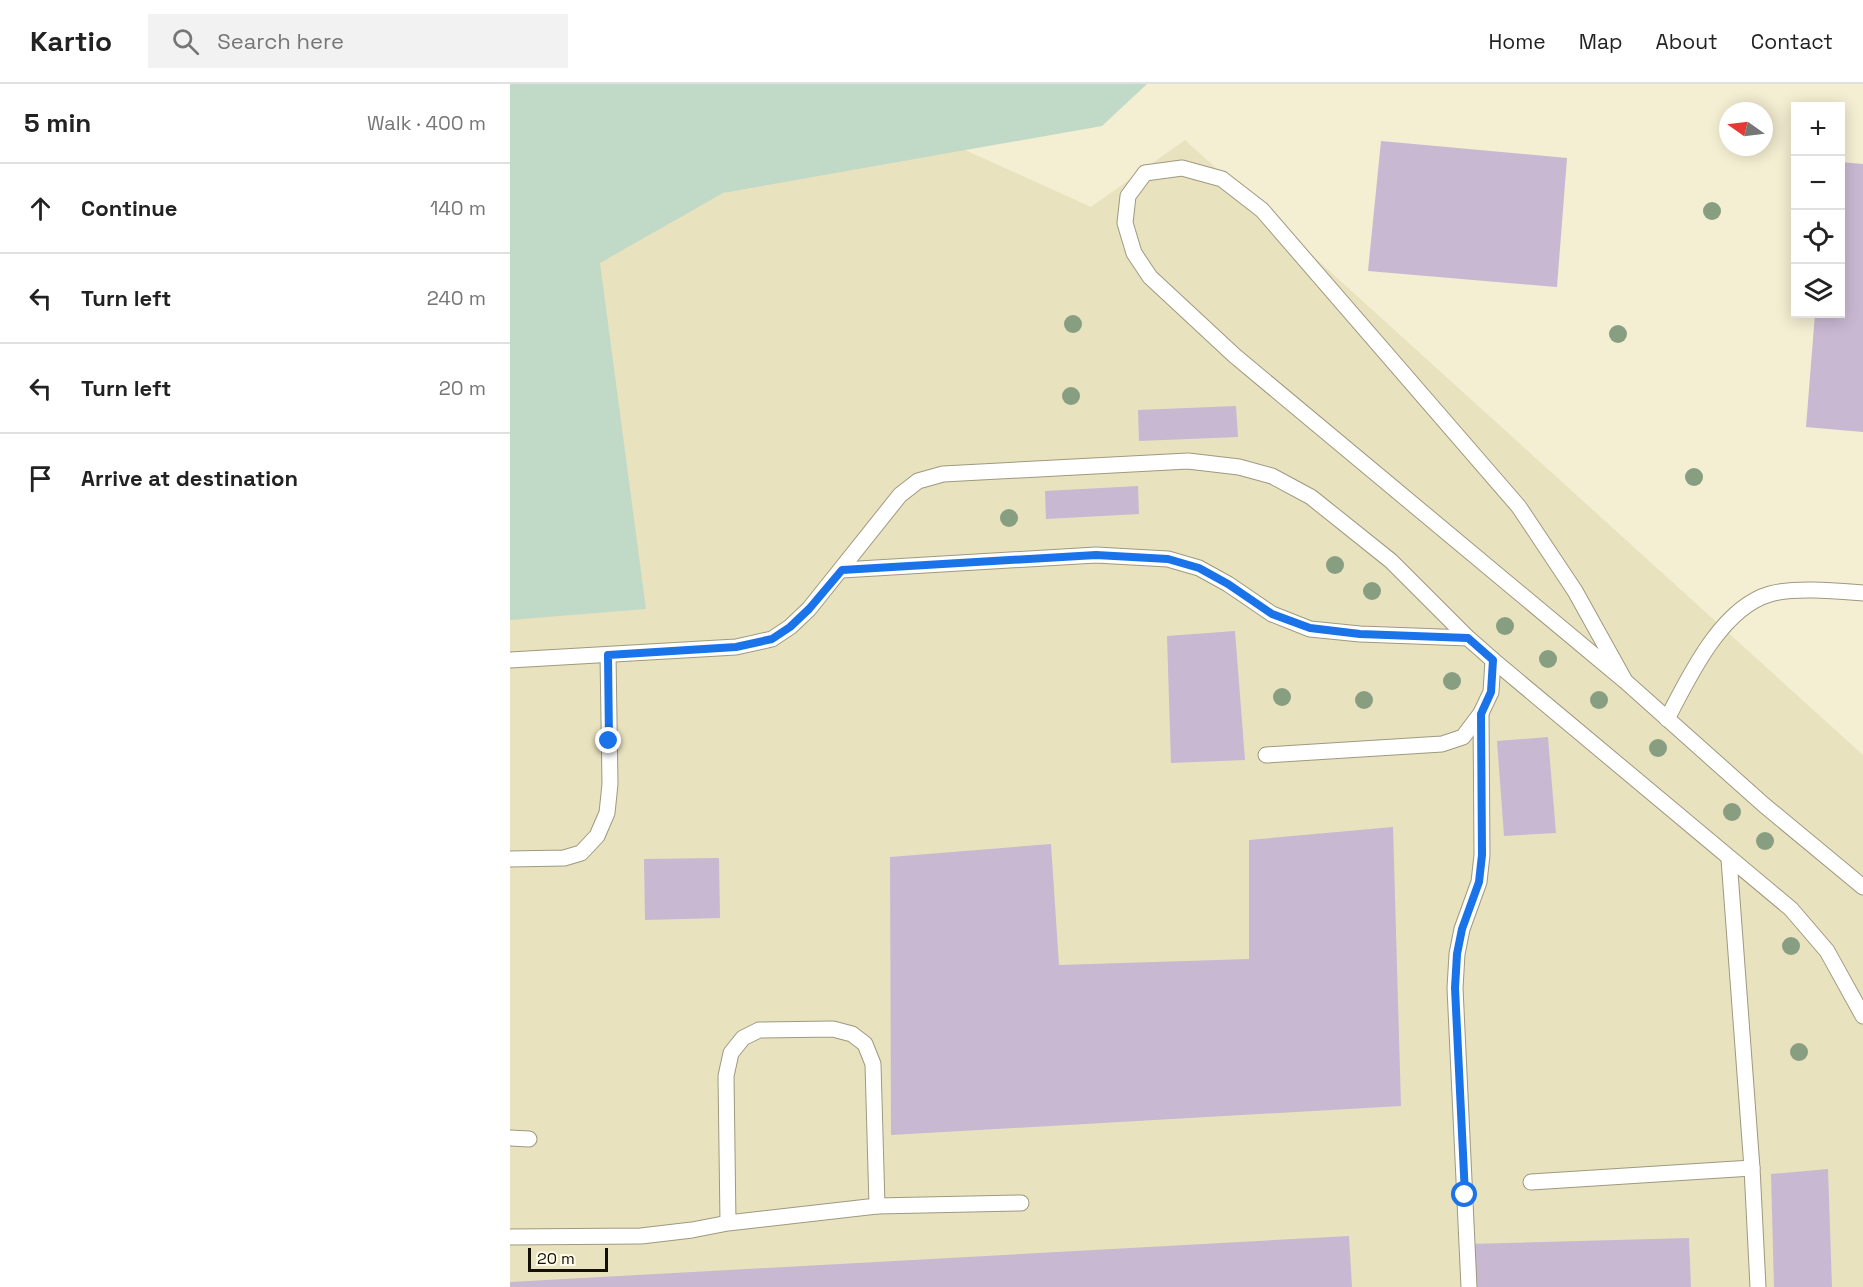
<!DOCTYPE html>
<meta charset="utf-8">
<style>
:root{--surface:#fff;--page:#f2f2f2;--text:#222;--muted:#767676;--line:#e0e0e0}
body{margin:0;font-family:"Space Grotesk",sans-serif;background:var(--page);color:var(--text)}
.controls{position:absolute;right:18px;top:18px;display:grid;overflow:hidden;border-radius:0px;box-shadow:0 3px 15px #0003}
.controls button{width:54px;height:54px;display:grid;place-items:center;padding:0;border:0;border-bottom:2px solid var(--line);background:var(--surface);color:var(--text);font:30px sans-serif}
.compass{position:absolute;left:1209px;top:18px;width:54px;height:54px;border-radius:50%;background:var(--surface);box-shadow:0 3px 15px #0003;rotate:284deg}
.scale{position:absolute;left:18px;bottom:15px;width:80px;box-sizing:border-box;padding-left:6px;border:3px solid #110f06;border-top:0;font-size:16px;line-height:21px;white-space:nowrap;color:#110f06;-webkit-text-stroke:4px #fefbea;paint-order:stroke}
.stop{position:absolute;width:18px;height:18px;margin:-14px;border:4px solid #1a73e8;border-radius:50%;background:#fff}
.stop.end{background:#1a73e8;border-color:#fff;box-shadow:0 2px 6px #0008}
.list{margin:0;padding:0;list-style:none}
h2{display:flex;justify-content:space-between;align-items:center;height:78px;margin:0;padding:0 24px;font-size:26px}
h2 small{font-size:20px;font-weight:400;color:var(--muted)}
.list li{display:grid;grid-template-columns:39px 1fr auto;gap:18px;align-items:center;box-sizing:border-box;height:90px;padding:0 24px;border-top:2px solid var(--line)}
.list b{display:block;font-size:22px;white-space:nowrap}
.list em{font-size:20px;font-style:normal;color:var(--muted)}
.icon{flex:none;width:33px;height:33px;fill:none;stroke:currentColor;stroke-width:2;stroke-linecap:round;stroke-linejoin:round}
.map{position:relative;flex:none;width:1353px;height:1203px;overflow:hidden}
header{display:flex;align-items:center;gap:36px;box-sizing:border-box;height:84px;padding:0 30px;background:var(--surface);border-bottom:2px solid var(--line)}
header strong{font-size:28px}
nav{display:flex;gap:33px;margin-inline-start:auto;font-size:21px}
.search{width:420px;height:54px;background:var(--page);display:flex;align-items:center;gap:15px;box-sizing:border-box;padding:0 21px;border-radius:0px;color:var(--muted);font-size:22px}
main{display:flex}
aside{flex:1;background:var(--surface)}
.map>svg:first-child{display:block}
.built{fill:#e9e2bf}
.green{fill:#c1dac7}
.building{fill:#c9b8d2}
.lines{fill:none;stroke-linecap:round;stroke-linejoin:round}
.service-casing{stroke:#9e997f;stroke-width:17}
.service{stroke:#fff;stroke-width:15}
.tree{fill:#889e81}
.route{stroke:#1a73e8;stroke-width:8}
</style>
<header>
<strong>Kartio</strong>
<div class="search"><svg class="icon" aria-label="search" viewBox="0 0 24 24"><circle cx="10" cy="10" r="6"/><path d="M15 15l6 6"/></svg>Search here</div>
<nav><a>Home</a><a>Map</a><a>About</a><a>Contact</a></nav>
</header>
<main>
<aside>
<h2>5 min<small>Walk · 400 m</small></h2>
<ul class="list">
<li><svg class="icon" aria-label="ahead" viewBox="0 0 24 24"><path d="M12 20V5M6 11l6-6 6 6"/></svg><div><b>Continue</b></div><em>140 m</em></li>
<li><svg class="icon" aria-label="left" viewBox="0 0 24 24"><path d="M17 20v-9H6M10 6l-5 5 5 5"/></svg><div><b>Turn left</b></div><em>240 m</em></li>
<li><svg class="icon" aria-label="left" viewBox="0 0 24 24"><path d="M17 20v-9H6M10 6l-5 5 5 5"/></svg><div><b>Turn left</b></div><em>20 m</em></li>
<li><svg class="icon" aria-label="arrive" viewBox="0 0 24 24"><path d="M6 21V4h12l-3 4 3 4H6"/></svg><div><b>Arrive at destination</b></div></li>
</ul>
</aside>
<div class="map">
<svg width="1353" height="1203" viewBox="0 0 1353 1203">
<rect width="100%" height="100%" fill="#f4eed2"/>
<path class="built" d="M0,0H309L581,123L675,56L1353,671V1203H0Z"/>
<path class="green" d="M0,0H637L592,42L213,109L90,179L136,525L0,536Z"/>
<g class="building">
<path d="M871,57L1057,74L1047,203L858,187Z"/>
<path d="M1330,78L1353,80V348L1296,343L1305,230H1330Z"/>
<path d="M726,322L728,353L629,357L628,326Z"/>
<path d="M628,402L629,430L536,435L535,407Z"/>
<path d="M725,547L735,676L661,679L657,552Z"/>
<path d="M1038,653L1046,749L994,752L987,657Z"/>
<path d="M883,743L891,1022L381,1051L380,773L541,760L549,881L739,875V756Z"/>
<path d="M209,774L210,834L135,836L134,775Z"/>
<path d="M1318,1085L1322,1203H1264L1261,1090Z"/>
<path d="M839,1152L842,1203H0V1198Z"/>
<path d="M1179,1154L1181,1203H960L958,1160Z"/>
</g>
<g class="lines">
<g class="service-casing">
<g id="service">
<path d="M332,486L586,471L658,475L689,484L718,500L762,530L800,545L850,550L958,554"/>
<path d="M0,576L226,563L262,555L280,543L299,525L390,411L408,397L433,390L678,377L729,383L762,392L801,413L881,477L958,554L983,576L1281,825L1317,867L1353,932"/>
<path d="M1115,597L1065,507L1009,423L752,126L712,95L672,84L635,89L618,112L615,139L624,169L640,193L725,272L1115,597L1254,721L1353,803"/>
<path d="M1157,635C1179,593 1211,524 1260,510C1285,503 1327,507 1353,509"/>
<path d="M756,671L932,660L953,653L971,629L981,608L983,576"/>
<path d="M0,775L54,774L71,769L87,752L97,729L100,700L98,571"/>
<path d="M1219,775L1242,1084L1248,1203"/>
<path d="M0,1054L19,1055"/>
<path d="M1021,1098L1242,1084"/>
<path d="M367,1122L511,1119"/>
<path d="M0,1153L131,1152L182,1146L218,1139L367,1122L363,980L355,960L342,950L323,945L249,946L233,954L221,969L216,992L218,1139"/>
<path d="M959,1203L945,904L947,870L952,845L969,798L972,771L971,629"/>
</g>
</g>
<use href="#service" class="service"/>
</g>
<g class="tree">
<circle cx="1202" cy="127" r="9"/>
<circle cx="563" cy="240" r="9"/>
<circle cx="1108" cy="250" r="9"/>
<circle cx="561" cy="312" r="9"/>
<circle cx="1184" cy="393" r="9"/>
<circle cx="499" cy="434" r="9"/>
<circle cx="825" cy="481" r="9"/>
<circle cx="862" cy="507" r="9"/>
<circle cx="995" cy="542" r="9"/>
<circle cx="1038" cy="575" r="9"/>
<circle cx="942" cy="597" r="9"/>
<circle cx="772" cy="613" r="9"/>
<circle cx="854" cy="616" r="9"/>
<circle cx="1089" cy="616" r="9"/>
<circle cx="1148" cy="664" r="9"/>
<circle cx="1222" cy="728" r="9"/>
<circle cx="1255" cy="757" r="9"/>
<circle cx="1281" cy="862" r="9"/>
<circle cx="1289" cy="968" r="9"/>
</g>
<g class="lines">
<path class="route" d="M99,657L98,571L226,563L262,555L280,543L299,525L332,486L586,471L658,475L689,484L718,500L762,530L800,544L850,550L958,554L983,576L981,608L971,630L972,771L969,798L952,845L947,870L945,904L955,1111"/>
</g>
</svg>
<div class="controls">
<button>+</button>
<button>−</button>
<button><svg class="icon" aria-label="locate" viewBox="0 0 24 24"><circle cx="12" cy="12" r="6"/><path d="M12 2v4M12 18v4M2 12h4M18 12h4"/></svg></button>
<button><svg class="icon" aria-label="layers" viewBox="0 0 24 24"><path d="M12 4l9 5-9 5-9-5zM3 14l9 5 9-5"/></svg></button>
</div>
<svg class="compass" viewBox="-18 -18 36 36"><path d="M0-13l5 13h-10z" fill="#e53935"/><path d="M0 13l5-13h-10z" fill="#767676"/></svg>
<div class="scale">20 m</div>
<div class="stop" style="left:955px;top:1111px"></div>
<div class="stop end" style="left:99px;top:657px"></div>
</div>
</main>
